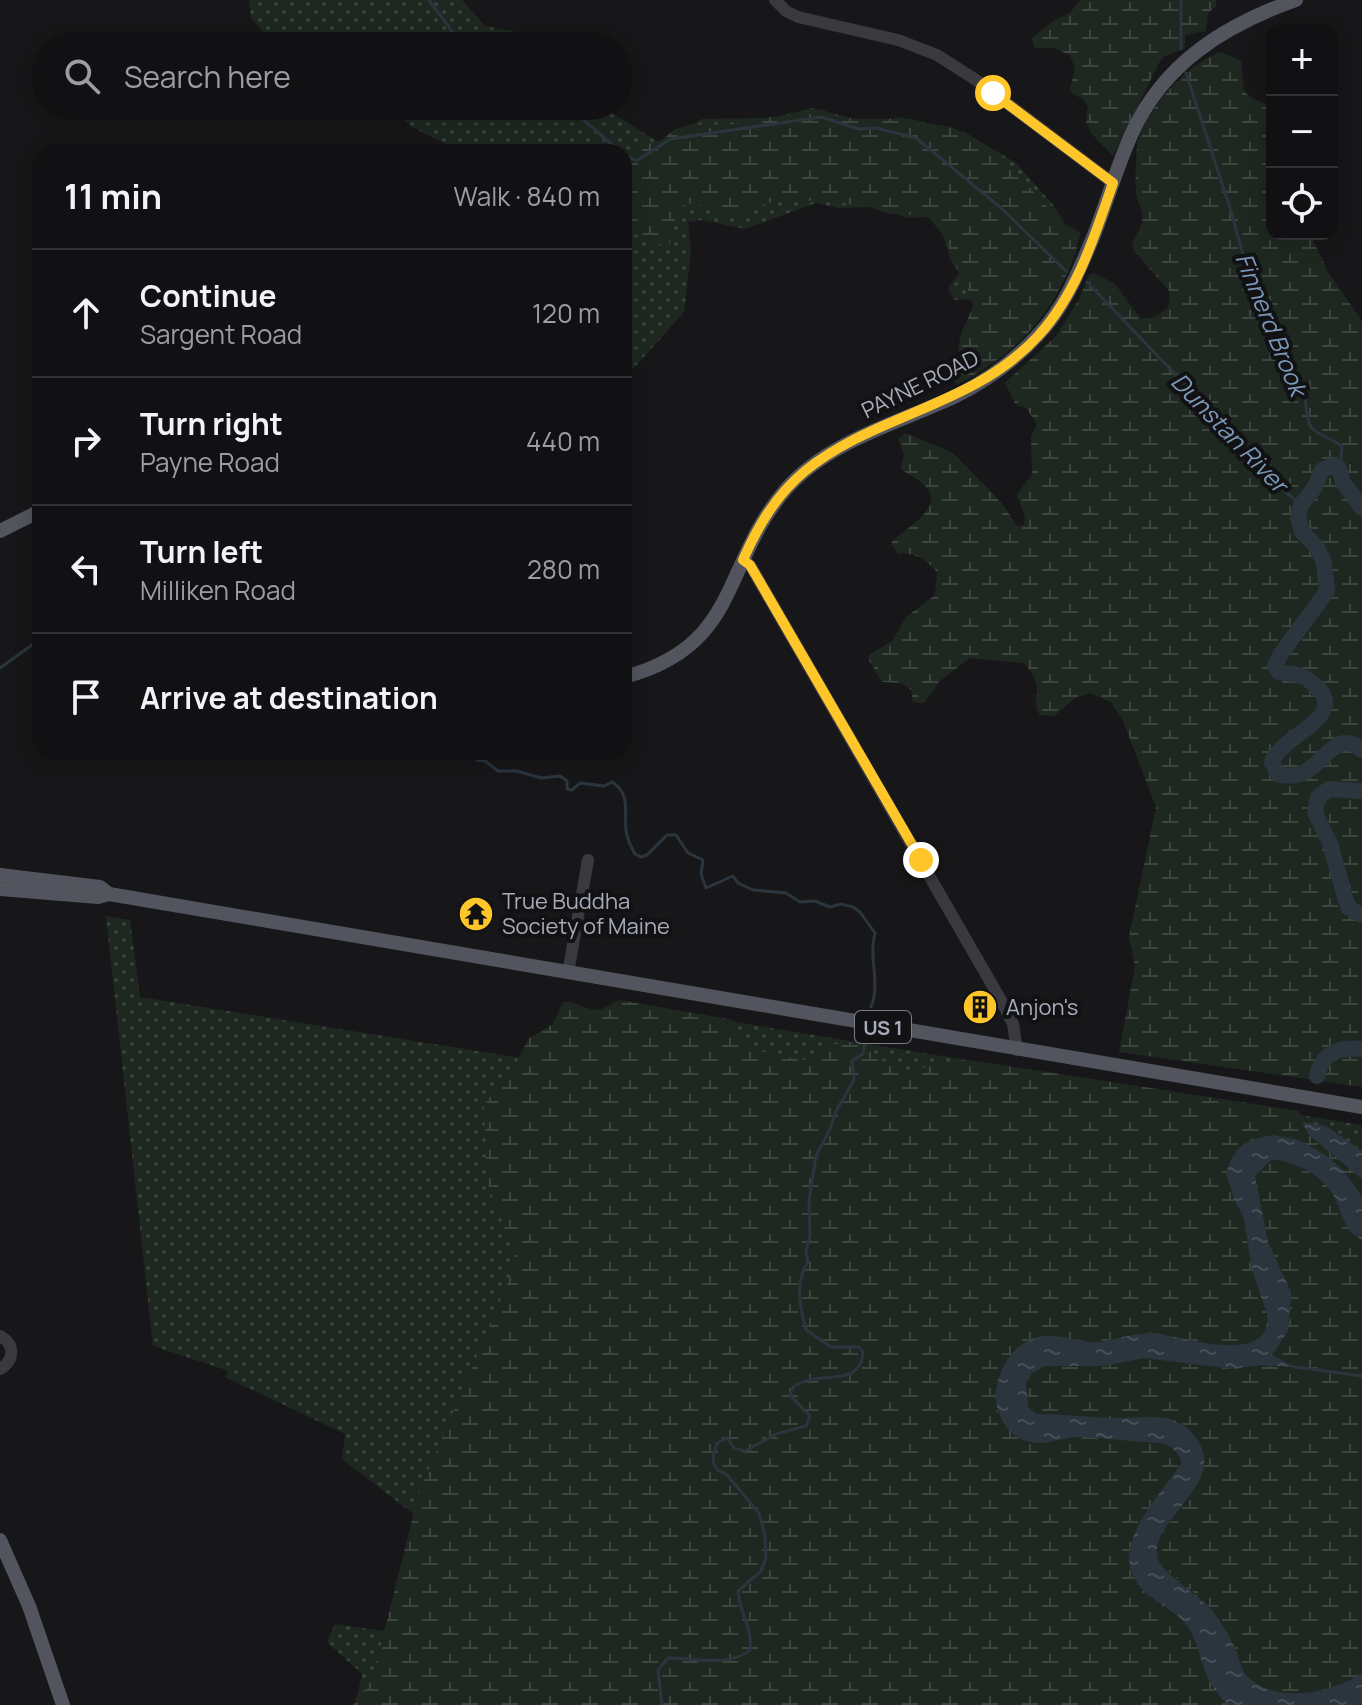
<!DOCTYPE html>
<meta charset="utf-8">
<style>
:root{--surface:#111113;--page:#1a1a1c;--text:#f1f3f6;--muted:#9c9da0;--line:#303133}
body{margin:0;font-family:Manrope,sans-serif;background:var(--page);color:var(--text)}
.controls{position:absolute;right:24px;top:24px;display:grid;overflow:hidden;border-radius:16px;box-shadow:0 4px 20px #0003}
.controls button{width:72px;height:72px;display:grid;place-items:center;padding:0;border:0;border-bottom:2px solid var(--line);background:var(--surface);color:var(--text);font:40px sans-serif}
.stop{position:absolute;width:24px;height:24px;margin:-18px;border:6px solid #ffc629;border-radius:50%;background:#fff}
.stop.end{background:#ffc629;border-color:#fff;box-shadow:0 2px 8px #0008}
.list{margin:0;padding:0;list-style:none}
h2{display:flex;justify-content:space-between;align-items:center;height:104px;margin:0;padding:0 32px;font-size:34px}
h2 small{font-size:26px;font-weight:400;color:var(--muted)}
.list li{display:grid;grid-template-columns:52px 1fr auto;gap:24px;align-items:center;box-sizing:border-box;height:128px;padding:0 32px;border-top:2px solid var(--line)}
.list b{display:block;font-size:30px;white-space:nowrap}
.list p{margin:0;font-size:26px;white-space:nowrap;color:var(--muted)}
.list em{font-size:26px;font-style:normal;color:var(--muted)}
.icon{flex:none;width:44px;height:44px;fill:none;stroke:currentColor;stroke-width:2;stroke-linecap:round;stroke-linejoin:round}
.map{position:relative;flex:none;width:1362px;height:1705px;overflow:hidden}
.search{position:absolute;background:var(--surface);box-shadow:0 4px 20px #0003;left:32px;top:32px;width:600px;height:88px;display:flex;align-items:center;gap:20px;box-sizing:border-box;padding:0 28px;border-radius:44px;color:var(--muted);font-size:30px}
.panel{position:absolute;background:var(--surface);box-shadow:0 4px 20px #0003;left:32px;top:144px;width:600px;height:616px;border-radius:24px}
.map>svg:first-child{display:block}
.grass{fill:url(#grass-dots)}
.wetland{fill:url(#wetland-marsh)}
.water{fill:url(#water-ripples)}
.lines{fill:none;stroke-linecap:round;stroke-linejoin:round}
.stream{stroke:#2b353e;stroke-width:3}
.river{stroke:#2b353e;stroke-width:16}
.minor{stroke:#393a40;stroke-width:12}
.major{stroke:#53555e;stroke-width:14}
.route{stroke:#ffc629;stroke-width:10}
.labels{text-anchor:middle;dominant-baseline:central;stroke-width:8;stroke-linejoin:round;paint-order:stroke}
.shield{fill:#121214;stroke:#7b7e88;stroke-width:2}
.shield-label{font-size:20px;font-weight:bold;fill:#a8acba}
.street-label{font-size:22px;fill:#a8acba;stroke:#121214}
.poi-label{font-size:22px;fill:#a8acba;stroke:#121214;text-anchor:start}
.water-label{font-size:24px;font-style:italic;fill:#7c98b8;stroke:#121214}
</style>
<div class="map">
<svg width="1362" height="1705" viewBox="0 0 1362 1705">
<defs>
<pattern id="grass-dots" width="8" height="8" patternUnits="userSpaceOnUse" patternTransform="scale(2)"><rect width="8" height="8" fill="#1e2820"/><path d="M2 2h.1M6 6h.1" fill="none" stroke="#3c443e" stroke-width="1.8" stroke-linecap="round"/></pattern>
<pattern id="wetland-marsh" width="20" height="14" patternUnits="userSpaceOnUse" patternTransform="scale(2)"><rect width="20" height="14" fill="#1e2820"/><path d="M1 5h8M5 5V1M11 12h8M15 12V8" fill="none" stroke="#3c443e"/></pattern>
<pattern id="water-ripples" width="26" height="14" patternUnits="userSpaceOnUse" patternTransform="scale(2)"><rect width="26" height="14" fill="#2b353e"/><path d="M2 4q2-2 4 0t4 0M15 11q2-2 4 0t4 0" fill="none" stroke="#475058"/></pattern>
</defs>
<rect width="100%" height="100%" fill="#171719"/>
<g class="grass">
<path d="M249,0H462L485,26L522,33L535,46H275L251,18Z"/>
<path d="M387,106H607L612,113L658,142L702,119L771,118L813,108L854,119H911L966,133L1016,163L1054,206L1065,224L1081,233L1071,260L976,299L954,300L948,288L959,273L950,258L944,236L928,217L908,218L873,207L838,208L816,203L745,229L702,220L688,222L691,252L684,312L624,379V152H461L412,127Z"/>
<path d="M106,916L130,920L140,997L620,1074L638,1006L1362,1125V1705H355L362,1674L327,1642L335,1624L384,1631L446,1539L342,1459L345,1434L225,1377L229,1371L153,1346Z"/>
</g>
<g class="wetland">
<path d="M1080,0H1216V6L1208,13L1206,31L1185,35V48L1165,56L1160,61L1113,156L1091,133L1086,121L1088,107L1084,100L1072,93L1070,89L1075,68L1070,55L1053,48H1037L1034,47L1032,38L1053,21L1070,13Z"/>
<path d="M1221,52L1241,61C1245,92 1237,94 1272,106V234H1310L1328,272L1362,321V1087L1119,1052L1135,966L1129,937L1156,807L1123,721L1111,702L1090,693L1075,698L1054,716L1040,715C1029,698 1048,690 1024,663L970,658L941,680L924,703L913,702L911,690L902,683L882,682L868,659L869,655L892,641L906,617L935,595L937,572C926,560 915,551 898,554L891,543C901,531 943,510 928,489C922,481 909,475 901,469L904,454L898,439L906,433L953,453L1001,502L1017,526L1024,525L1025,518L1017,495L1032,474L1031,437L1037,424L1026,408L1016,405L1005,383L1056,336L1079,299L1089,275L1094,273L1115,284L1141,319L1155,317L1168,308L1170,292L1134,251L1132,245C1135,238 1140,230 1142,222C1145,211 1136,202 1136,192C1135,178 1136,162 1137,148C1141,114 1189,61 1221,52Z"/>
<path d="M811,109L823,110L841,118L881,120L901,117L918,122L952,127L978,140L1015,172L1077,239C1079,250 1071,264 1067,274C1045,324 1006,360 958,384L954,381L953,372L959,363L958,348L962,331L973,307L970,295L936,220L931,215C910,212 893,219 874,208L832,201L783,200L754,207L743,215L724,216L706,207L693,203L684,205L677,213L669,245C648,247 637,229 624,214V164L639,147L663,139L675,129L689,125L743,124L755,119L796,114Z"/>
<path d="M620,1000L733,1020L748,1046L755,1054C776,1047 787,1061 805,1060C812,1059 815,1053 820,1050C832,1042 857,1041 870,1044L871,1049L883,1061L903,1071L969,1060L1299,1111L1309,1135L1362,1179V1197C1353,1182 1343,1168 1329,1158C1314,1147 1262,1127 1247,1142C1238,1150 1232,1164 1226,1174L1235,1201L1244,1218L1252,1270L1267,1314C1273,1369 1178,1335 1153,1333C1135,1332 1116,1340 1098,1342C1080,1343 1062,1334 1044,1336C1011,1338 989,1380 996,1410C998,1419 1008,1427 1015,1433C1024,1441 1030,1443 1042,1442C1054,1441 1067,1438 1079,1437C1105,1437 1132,1442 1158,1443C1169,1444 1182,1452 1181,1464C1157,1500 1108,1544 1142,1589C1155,1605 1177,1611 1189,1629C1203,1650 1211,1688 1229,1705H353L372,1680L419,1492L517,1261L487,1182L484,1105L516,1063L529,1038L553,1024L563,1002C576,1000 588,1013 602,1009C608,1007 614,1002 620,1000Z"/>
<path d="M1271,1160C1294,1160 1325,1177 1335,1198C1342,1215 1345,1230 1362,1240V1673C1331,1694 1277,1705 1247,1677C1241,1669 1239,1657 1235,1648C1229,1635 1221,1622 1212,1611C1197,1593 1178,1580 1161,1565C1140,1526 1221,1494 1198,1444C1193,1433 1183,1426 1172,1420C1152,1412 1125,1419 1105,1418C1082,1416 1060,1414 1037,1414L1028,1407L1026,1383L1032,1373L1044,1366H1105L1144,1358L1233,1369L1260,1365L1292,1367L1271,1355C1308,1301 1288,1297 1269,1244C1262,1223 1258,1199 1254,1176Z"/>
</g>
<g class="water">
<path d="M1302,1122L1326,1126L1362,1151V1179L1309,1135Z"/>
<path d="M1273,1135L1299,1140L1327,1156L1344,1171L1362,1197V1240C1344,1230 1343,1216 1335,1198C1325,1177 1294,1159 1271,1160L1255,1176L1268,1242L1291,1292L1288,1331L1272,1355L1295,1367L1260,1365L1233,1369L1144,1358L1105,1366H1044L1032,1373L1026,1383L1028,1407L1037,1414C1062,1414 1086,1417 1110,1418C1130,1418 1151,1415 1170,1419C1178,1421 1186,1427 1191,1432C1236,1480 1152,1515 1157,1556C1159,1571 1196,1594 1208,1606C1218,1618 1228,1632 1234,1647C1239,1656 1240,1667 1246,1675C1273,1705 1331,1694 1362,1673V1705H1229L1226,1703C1219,1695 1212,1688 1208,1678C1200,1662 1199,1643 1188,1627C1177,1611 1159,1605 1145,1592C1102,1551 1158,1499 1181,1464V1459C1175,1450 1170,1444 1158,1443C1132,1442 1105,1437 1079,1437C1063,1437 1046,1446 1030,1442C1006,1438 991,1407 997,1385C1003,1364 1011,1348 1032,1339C1053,1330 1077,1343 1098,1342C1116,1340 1135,1332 1153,1333C1178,1335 1273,1369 1267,1314L1252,1270L1244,1218L1235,1201L1226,1174C1234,1146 1246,1139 1273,1135Z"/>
</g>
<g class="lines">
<g class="stream">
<path d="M429,0L457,38L470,46"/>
<path d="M1181,49V0"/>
<path d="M1186,73L1231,211L1250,280L1256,289C1270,323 1292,355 1304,391C1307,402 1305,418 1311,427C1320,438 1334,438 1342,447L1340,470"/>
<path d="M567,106L621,152"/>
<path d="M624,154L636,161L671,139L821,117L859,129L876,128L916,138L1000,207L1067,272"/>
<path d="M1087,282L1239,441L1274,482L1301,505"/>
<path d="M0,668L40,639"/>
<path d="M355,752L389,756L401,752"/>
<path d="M473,752L477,760L485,761L498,771H517L541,778L560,776L567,781V789L572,790L580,783L604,786L612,782C631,794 624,812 626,830C627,838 631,847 635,854L641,857L647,855L667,835H676L688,853L703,860L701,874L706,888L733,876L738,883L753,890L786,893L800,902L815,901L830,907L841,904L853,907L860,912L875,933C868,958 881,982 871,1007"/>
<path d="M1295,1367L1362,1376"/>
<path d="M662,1705L658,1670L668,1658C694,1658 731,1667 750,1650C753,1629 739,1612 738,1591L761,1571L766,1558L765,1536L759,1513L727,1475L718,1470L714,1465L713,1457L717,1443L727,1438L734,1448L745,1451L776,1434L806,1426L810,1416L790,1395L793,1387C819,1369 862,1389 863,1352L859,1347H831L806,1330C800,1306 794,1284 808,1262L806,1252L810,1235L809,1200L816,1156L830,1129L836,1111L854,1080L852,1061L863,1054L865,1044"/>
</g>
<g class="river">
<path d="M1362,508L1343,482L1339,468L1333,465L1322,470L1315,487L1301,505L1298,518L1302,532L1316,546L1324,563L1327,591L1280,655L1275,666L1279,672C1285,674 1291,673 1297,675C1305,676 1313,683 1318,688C1347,719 1280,735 1272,763L1278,774C1322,787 1328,722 1362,750"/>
<path d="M1362,791L1329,789L1318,797L1315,813L1330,843L1346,901L1349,908L1362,915"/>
<path d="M1317,1076C1322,1052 1340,1047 1362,1049"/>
</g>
<g class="minor">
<path d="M775,0L786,11L798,17L898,40L937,55L976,80L1113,183"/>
<path d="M743,560L750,565L1002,1002L1013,1024L1017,1050"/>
<path d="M568,973L588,860"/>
<path d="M0,1336C15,1344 15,1360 0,1369"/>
</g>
<g class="major">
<path d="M0,531L40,511"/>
<path d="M624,677C742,646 721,563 787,488C830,440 899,423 956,396C986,381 1015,360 1038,335C1065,307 1079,271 1094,235C1107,202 1117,166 1132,133C1164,63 1225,25 1296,0"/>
<path d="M0,875L100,887L109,894"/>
<path d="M0,889L98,897L109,894L1362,1107"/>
<path d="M0,1540L29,1606L63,1705"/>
</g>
</g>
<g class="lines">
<path class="route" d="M921,860L750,565L743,560C758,526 776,495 805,471C876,413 974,407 1039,335C1077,293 1095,235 1113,183L993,93"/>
</g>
<defs>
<g id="temple-disc" transform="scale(1.8)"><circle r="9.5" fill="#ffc629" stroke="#121214"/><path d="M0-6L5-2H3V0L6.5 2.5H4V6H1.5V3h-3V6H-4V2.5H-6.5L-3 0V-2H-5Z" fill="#111"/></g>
<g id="building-disc" transform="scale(1.8)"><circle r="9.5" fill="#ffc629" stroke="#121214"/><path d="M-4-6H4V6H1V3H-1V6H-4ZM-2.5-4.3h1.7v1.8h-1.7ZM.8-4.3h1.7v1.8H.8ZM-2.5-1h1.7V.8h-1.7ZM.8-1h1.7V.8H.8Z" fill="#111"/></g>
</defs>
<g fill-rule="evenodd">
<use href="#temple-disc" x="476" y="914"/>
<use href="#building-disc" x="980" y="1007"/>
</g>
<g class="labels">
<rect class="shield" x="855" y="1011" width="56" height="32" rx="6"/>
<g class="shield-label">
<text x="883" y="1027">US 1</text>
</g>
<g class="street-label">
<text transform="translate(920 384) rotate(-26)">PAYNE ROAD</text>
</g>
<g class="poi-label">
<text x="502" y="901">True Buddha<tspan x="502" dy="25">Society of Maine</tspan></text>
<text x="1006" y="1007">Anjon's</text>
</g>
<g class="water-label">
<text transform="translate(1272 324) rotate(68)">Finnerd Brook</text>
<text transform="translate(1230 432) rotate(46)">Dunstan River</text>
</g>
</g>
</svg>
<div class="controls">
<button>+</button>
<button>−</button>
<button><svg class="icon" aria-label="locate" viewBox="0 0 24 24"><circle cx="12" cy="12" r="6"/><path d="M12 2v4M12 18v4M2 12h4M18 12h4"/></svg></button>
</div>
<div class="stop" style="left:993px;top:93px"></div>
<div class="stop end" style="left:921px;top:860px"></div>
<div class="search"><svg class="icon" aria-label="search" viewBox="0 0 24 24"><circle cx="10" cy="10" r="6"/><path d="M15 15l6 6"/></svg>Search here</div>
<section class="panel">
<h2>11 min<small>Walk · 840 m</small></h2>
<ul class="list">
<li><svg class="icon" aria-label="ahead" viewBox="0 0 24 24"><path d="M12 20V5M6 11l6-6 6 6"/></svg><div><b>Continue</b><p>Sargent Road</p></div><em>120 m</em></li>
<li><svg class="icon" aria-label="right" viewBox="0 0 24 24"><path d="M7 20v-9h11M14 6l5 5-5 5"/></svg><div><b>Turn right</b><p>Payne Road</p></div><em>440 m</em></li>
<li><svg class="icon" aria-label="left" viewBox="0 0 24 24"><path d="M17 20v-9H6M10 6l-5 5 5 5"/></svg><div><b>Turn left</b><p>Milliken Road</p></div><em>280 m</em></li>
<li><svg class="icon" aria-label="arrive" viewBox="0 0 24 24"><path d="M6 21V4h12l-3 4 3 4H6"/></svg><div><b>Arrive at destination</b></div></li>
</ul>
</section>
</div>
